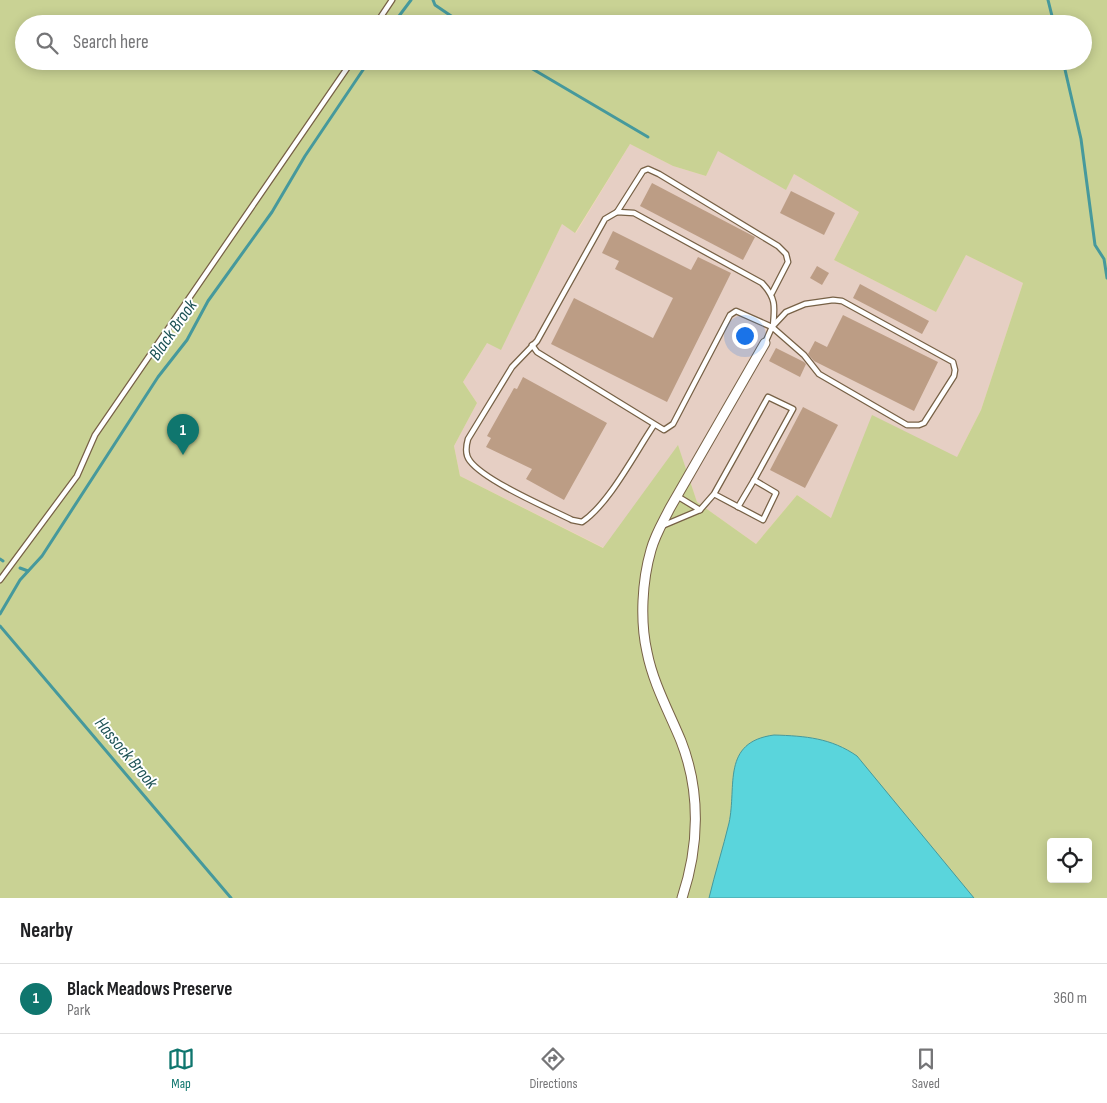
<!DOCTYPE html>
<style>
:root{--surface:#fff;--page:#f6f6f6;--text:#202124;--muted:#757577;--line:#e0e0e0;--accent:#0f766e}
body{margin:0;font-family:"Sofia Sans Condensed",sans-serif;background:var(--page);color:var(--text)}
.controls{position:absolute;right:15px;bottom:15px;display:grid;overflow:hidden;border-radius:5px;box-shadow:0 2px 12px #0003}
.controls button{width:45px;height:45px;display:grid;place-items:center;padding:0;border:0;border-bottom:1px solid var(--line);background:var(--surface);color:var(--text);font:25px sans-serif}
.you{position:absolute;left:744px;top:335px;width:18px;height:18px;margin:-12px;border:4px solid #fff;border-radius:50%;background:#1a73e8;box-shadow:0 0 0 8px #1a73e833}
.badge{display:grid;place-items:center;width:32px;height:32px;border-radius:50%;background:var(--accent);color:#fff;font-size:16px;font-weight:700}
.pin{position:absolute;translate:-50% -41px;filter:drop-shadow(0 1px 2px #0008)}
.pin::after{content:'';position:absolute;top:26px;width:18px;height:15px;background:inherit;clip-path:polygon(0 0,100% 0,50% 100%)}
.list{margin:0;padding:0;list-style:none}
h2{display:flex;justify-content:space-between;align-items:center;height:65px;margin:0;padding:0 20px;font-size:21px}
h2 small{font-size:16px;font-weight:400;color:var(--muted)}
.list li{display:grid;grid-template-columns:32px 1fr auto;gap:15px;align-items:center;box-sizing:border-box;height:70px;padding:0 20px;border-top:1px solid var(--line)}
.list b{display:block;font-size:19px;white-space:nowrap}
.list p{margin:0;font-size:16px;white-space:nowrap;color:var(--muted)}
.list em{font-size:16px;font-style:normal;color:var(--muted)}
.icon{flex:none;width:28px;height:28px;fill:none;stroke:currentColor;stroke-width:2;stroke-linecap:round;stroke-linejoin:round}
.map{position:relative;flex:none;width:1107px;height:898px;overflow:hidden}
.search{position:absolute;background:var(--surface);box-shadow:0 2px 12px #0003;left:15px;right:15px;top:15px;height:55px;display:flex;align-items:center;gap:12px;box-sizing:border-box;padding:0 18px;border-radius:28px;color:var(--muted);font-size:19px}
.sheet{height:135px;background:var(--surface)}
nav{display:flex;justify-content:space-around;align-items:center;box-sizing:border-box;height:70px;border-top:1px solid var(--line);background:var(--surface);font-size:14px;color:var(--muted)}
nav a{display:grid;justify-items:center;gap:2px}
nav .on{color:var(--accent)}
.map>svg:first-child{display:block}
.industrial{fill:#e6cfc4}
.green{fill:#c9d294;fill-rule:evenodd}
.water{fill:#5ad5dc;stroke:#46999c}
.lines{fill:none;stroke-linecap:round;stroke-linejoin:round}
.stream{stroke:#46999c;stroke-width:3}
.building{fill:#bc9d85}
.lane-casing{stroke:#776146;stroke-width:7}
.street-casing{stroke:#776146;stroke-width:11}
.lane{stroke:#fff;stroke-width:4.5}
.street{stroke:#fff;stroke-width:9}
.labels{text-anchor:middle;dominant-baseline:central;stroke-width:4;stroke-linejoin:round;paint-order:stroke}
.water-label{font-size:18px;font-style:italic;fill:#1d5255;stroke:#fff}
</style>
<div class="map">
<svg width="1107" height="898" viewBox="0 0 1107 898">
<rect width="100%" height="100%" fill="#f4dabb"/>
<path class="industrial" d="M630,144L673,166L706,176L718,150L786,189L794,174L859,212L834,260L936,312L966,255L1023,283L981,410L957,457L831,518L797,495L756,544L697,502L678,446L604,548L460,476L454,446L477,403L463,382L487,343L501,349L562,224L576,233Z"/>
<path class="green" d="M0,0H1107V898H0ZM24,24H1083V61H24ZM630,144L673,166L706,176L718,151L786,190L794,174L859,212L834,260L936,312L966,255L1023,283L981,410L957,457L872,415L831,518L797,495L756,544L697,502L678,445L603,548L460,476L454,446L477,403L463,382L487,343L501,350L562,224L575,233ZM1051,842H1088V879H1051Z"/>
<path class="water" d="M774,735C806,736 831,738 857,756L974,898H709C715,873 723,848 729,823C737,786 721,742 774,735Z"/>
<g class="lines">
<g class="stream">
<path d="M433,0L435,5L463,24"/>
<path d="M1048,0L1054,24"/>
<path d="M393,24L411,0"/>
<path d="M519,61L648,137"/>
<path d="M1063,61L1081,139L1095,245L1104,259L1107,278"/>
<path d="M0,559L3,561"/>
<path d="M20,568L28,571"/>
<path d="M0,614L20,580L42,556L158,377L187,340L208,301L272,212L305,156L369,61"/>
<path d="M0,626L231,898"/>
</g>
</g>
<g class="building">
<path d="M652,183L755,237L743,260L640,206Z"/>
<path d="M791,191L835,213L824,235L780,213Z"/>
<path d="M613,231L691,270L698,257L731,273L667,402L551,344L574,298L653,338L673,298L615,269L619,261L602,253Z"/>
<path d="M817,266L829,273L822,285L810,278Z"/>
<path d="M860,284L929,321L922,334L853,298Z"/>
<path d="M843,315L938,362L914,411L814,361L808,354L815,341L827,347Z"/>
<path d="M776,348L804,362L806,364L800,377L769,361Z"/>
<path d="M523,377L607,423L564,500L526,479L532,469L486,447L491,438L487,436L514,388L517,389Z"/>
<path d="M803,407L838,425L805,488L770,470Z"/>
</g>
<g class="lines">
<g class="lane-casing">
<g id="lane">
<path d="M376,24L392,0"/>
<path d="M617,212L643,171L648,169L659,174L778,246L786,254L788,262L772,293"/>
<path d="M532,345L537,352L664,430L673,424L730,315L736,311L772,327L804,355L819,374L907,425H919L924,423L954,376L955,370L953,362L842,301L833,300L805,304L786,312L772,327L765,343"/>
<path d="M654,425C635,453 609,504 582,522L572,520C548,508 485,481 470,461C465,455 466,446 468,439L512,367L537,341L605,219L617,212L634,213L762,283C776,298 775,306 773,326"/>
<path d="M738,507L754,480"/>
<path d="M700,510L714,494L768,397L793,409L754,480L776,493L763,520L714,494"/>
<path d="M662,526L700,510L677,496"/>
<path d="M0,580L77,476L95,435L352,61"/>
</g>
</g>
<g class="street-casing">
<path id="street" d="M682,898C699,847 701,792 681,741C669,712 653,683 647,652C640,621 642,581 651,550C655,535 663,522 670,508L765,343"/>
</g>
<use href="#lane" class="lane"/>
<use href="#street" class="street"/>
</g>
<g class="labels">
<g class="water-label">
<text transform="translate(173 330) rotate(-55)">Black Brook</text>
<text transform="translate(126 753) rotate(50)">Hassock Brook</text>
</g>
</g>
</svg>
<div class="controls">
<button><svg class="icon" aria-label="locate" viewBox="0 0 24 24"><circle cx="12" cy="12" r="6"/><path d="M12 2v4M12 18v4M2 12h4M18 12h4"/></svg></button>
</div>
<div class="you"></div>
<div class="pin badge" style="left:183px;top:455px">1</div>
<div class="search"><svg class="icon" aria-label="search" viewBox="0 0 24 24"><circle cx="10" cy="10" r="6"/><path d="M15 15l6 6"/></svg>Search here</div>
</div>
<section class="sheet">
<h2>Nearby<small></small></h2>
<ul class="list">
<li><span class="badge">1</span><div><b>Black Meadows Preserve</b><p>Park</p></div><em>360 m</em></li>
</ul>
</section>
<nav>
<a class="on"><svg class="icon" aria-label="map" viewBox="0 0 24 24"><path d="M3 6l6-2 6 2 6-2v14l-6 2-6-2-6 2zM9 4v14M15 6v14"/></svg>Map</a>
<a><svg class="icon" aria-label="directions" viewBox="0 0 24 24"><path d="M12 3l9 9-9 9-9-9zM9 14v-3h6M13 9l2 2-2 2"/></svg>Directions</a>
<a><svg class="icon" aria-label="saved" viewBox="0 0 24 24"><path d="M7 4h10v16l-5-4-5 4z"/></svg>Saved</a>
</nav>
